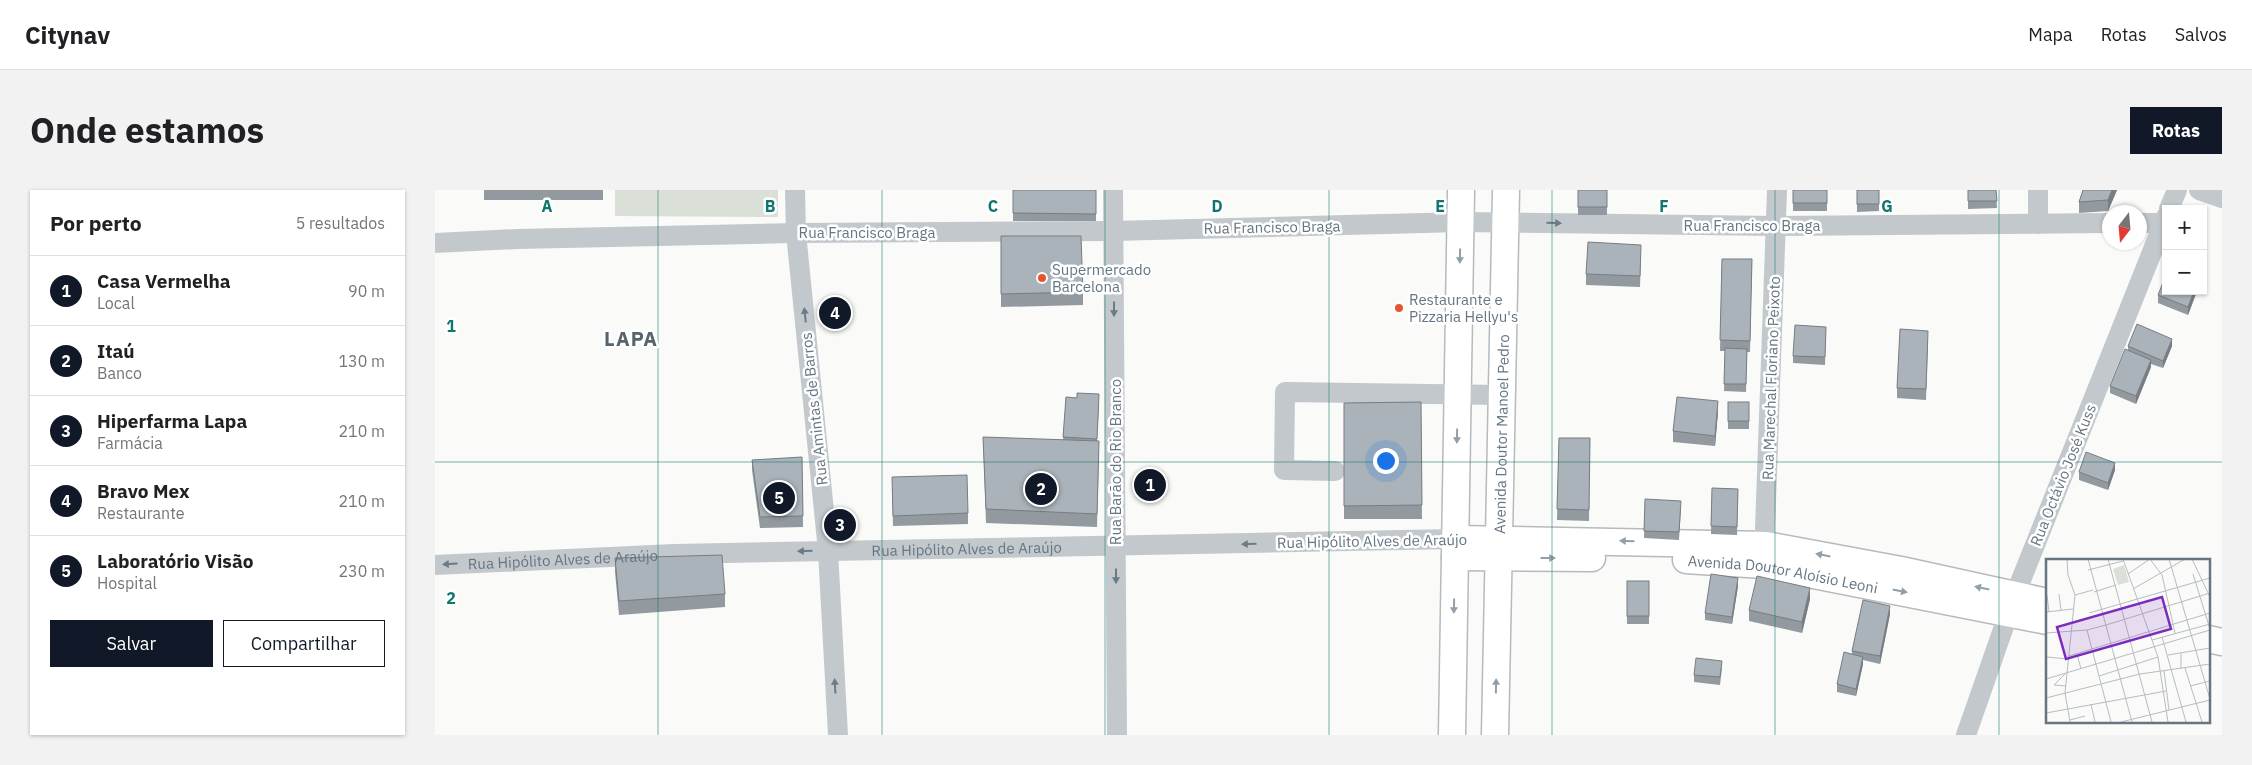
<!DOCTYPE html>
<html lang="pt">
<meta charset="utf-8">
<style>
:root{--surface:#fff;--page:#f2f2f2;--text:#202124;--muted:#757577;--line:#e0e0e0;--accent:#111827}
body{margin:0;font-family:"IBM Plex Sans",sans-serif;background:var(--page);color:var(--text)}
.controls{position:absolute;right:15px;top:15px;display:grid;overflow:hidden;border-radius:0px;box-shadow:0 1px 4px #0004}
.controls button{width:45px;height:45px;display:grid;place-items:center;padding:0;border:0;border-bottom:1px solid var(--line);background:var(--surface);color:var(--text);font:25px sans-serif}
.compass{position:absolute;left:1667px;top:15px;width:45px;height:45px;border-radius:50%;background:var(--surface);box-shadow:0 1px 4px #0004;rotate:196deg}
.you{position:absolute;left:950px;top:270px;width:18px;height:18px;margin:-12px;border:4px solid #fff;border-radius:50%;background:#1a73e8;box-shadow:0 0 0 8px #1a73e833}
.badge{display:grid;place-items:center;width:32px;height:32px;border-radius:50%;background:var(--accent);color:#fff;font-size:16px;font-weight:700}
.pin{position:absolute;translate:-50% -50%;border:2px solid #fff;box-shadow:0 1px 5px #0006}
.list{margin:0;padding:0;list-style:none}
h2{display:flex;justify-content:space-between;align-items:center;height:65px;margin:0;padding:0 20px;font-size:21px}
h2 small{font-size:16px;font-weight:400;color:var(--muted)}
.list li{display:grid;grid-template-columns:32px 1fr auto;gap:15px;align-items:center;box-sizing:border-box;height:70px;padding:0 20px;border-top:1px solid var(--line)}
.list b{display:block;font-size:19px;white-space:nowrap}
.list p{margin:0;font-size:16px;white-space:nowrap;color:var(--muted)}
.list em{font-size:16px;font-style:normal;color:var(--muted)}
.actions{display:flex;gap:10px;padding:15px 20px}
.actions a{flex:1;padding:11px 0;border:1px solid var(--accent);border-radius:0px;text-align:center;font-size:18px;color:var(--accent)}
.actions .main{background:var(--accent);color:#fff}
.map{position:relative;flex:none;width:1787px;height:545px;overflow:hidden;border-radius:0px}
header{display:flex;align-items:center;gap:30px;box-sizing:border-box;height:70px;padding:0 25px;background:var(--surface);border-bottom:1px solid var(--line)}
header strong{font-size:24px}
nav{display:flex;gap:28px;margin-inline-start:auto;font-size:18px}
.intro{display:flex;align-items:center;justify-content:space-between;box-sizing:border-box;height:120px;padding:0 30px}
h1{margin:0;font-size:35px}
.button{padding:12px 22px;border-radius:0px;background:var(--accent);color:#fff;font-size:18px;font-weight:700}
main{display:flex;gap:30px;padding:0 30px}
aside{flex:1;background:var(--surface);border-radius:0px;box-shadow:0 1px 4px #0004}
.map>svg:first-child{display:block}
.green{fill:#dadfd7}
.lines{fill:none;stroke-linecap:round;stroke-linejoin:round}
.major-casing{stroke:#b5babe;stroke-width:29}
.minor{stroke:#c3c8cc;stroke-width:20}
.major{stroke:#fff;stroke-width:26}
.wall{fill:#929a9f}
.shaded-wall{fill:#777d82}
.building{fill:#aab3b9;stroke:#777d82}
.oneway{fill:#6a7a87}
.oneway2{fill:#939fa8}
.grid{fill:none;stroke:#0f766e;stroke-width:1;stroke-opacity:0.55}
.poi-dot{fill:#e4572e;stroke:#fff;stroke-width:2}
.labels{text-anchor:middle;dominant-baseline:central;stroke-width:5;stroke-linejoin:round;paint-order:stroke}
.street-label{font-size:15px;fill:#657683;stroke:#fff}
.poi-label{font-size:15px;fill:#657683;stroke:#fff;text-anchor:start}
.district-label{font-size:20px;font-weight:bold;letter-spacing:1px;fill:#57646e;stroke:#fff}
.inset-road{fill:none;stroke:#b5bdc2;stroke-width:1}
.view{fill:#7b2cbf;fill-opacity:0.15;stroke:#7b2cbf;stroke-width:2.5}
.inset-edge{fill:none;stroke:#657683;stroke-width:2.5}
.grid-label{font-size:16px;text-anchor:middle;font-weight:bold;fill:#0f766e;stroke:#fff;stroke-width:5;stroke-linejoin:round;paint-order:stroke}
</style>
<header>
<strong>Citynav</strong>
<nav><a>Mapa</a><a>Rotas</a><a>Salvos</a></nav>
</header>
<div class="intro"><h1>Onde estamos</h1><a class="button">Rotas</a></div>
<main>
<aside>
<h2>Por perto<small>5 resultados</small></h2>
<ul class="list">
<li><span class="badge">1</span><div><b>Casa Vermelha</b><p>Local</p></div><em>90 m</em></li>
<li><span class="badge">2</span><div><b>Itaú</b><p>Banco</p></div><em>130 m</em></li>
<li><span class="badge">3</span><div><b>Hiperfarma Lapa</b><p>Farmácia</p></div><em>210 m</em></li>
<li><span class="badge">4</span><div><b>Bravo Mex</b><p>Restaurante</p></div><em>210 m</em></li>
<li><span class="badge">5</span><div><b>Laboratório Visão</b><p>Hospital</p></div><em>230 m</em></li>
</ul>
<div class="actions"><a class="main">Salvar</a><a>Compartilhar</a></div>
</aside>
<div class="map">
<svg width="1787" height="545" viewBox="0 0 1787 545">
<rect width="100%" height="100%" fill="#fafaf8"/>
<path class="green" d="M180,0H343V27L180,26Z"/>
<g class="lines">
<g class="major-casing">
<g id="major">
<path d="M1020,349L1331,355L1466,380L1612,412"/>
<path d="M1020,367L1157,368"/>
<path id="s2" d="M1251,370L1328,375L1612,431"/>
<path d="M1773,449L1787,452"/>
<path d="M1017,545L1026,0"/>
<path id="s3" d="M1060,545L1071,0"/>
</g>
</g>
<g class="minor">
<path d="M360,0L361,43L393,361L403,545"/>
<path d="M678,0L682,545"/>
<path d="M1603,0V34"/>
<path d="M1764,0L1787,8"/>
<path d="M1734,19L1742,0"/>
<path d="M1704,33H1728"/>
<path d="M0,53L82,49L361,43L678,41L1026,32L1341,36L1674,33"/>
<path d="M900,281L849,280L850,202L1067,205"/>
<path d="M1329,368L1342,0"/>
<path id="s1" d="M0,375L239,364L1020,349"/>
<path d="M1531,545L1580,405L1731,27"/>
</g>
<use href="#major" class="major"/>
</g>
<g class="wall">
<rect x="49" y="0" width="119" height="10"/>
<rect x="578" y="0" width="83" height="31"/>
<rect x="1143" y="0" width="29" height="25"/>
<rect x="1358" y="0" width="34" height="21"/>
<path d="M1422,0H1444V21L1422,22Z"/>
<path d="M1533,0H1561L1562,18L1533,19Z"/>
<path d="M1648,0H1682L1673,21L1644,23V12Z"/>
<path d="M566,46L648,102V115L566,117Z"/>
<path d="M1206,66L1205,97L1151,95V84Z"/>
<path d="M1287,69H1317L1315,162H1312L1311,202L1289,201L1290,161H1285Z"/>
<path d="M1762,101L1753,125L1723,113V105Z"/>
<path d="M1391,137L1390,175L1358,173V166Z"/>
<path d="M1493,152L1491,210L1462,208V198Z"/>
<path d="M1693,156H1737L1728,178L1716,174V177L1701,214L1675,203V196L1693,160Z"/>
<path d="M631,207L664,215L662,250L664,264L662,337L551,333L548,247L628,250Z"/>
<path d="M986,212L987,329H909V213Z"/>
<rect x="1293" y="212" width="21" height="27"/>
<path d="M1283,222L1280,256L1238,252V241Z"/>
<path d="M1124,248H1155L1154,331L1122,330Z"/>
<path d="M367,267L368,337L325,338L317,280V270Z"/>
<path d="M1680,280L1673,300L1644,290V282Z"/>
<path d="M457,298L533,323V334L458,336Z"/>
<path d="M1277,298L1303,299L1302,345L1276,344Z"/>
<path d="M1210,309L1246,318L1244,350L1209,348Z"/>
<path d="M180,368L290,404V417L184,425L180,382Z"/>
<rect x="1192" y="391" width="22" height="43"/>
<path d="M1303,396L1297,434L1270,430V423Z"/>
<path d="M1375,409L1367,443L1314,431V420Z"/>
<path d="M1455,424L1445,474L1428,470V474L1421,506L1402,502V494L1417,464V461Z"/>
<path d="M1287,478L1285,495L1259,492V485Z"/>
</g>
<g class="shaded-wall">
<path d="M1677,0H1682L1673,21V10Z"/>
<path d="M1770,56V63L1768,68V61Z"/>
<path d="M1759,101H1762L1753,125V117Z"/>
<path d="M1737,149V156L1728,178V171Z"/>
<path d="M1716,170V177L1701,214V206Z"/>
<path d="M1283,211V222L1280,256V246Z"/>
<path d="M1680,273V280L1673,300V293Z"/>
<path d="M1303,388V396L1297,434V427Z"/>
<path d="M1375,398V409L1367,443V432Z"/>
<path d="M1455,416V424L1445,474V466Z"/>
<path d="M1428,467V474L1421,506V499Z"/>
</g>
<g class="building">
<path d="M578,0H661V24L578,23Z"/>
<rect x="1143" y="0" width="29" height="17"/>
<rect x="1358" y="0" width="34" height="13"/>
<rect x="1422" y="0" width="22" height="14"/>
<path d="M1533,0H1561L1562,11H1533Z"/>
<path d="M1648,0H1677L1673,10L1644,12Z"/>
<path d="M566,46H646L648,102L566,104Z"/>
<path d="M1153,52L1206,55L1205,86L1151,84Z"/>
<path d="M1287,69H1317L1315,151L1285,150Z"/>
<path d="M1731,85V101H1759L1753,117L1723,105Z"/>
<path d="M1702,134L1737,149L1728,171L1693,156Z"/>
<path d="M1360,135L1391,137L1390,167L1358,166Z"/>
<path d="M1465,139L1493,141L1491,199L1462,198Z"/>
<path d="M1290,158L1312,159L1311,194H1289Z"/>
<path d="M1690,159L1716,170L1701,206L1675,196Z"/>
<path d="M642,203L664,204L662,249L628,247L631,207L642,208Z"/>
<path d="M1242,207L1283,211L1280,246L1238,241Z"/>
<path d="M986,212L987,315L909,316V213Z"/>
<rect x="1293" y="212" width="21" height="19"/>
<path d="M548,247L664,251L662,324L551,319Z"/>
<path d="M1124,248H1155L1154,320L1122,319Z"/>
<path d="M1651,262L1680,273L1673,293L1644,282Z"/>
<path d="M367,267L368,326L325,327L317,270Z"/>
<path d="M532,285L533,323L458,326L457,287Z"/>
<path d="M1277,298L1303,299L1302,337L1276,336Z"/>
<path d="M1210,309L1246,311L1244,342L1209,341Z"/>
<path d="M287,365L290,404L184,411L180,368Z"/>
<path d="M1276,384L1303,388L1297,427L1270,423Z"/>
<path d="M1322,386L1375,398L1367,432L1314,420Z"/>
<rect x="1192" y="391" width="22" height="35"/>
<path d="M1428,410L1455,416L1445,466L1417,461Z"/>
<path d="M1409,462L1428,467L1421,499L1402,494Z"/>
<path d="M1261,468L1287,471L1285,487L1259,485Z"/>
</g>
<defs><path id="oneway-solid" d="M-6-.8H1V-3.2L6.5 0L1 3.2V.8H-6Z" transform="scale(1.25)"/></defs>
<g class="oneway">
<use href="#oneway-solid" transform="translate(1119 33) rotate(1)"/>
<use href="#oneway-solid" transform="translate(679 119) rotate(90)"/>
<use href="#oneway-solid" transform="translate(370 125) rotate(-96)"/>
<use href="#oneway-solid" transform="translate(814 354) rotate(179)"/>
<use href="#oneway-solid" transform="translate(370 361) rotate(179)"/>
<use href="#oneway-solid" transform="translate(15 374) rotate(177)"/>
<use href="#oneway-solid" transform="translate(681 386) rotate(90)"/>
<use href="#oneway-solid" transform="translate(400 496) rotate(-93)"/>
</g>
<g class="oneway2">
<use href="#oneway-solid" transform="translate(1025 66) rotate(91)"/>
<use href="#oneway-solid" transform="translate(1022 246) rotate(91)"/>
<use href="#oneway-solid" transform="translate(1192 351) rotate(-179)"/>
<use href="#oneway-solid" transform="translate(1388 365) rotate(-169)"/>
<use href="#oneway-solid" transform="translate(1113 368)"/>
<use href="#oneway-solid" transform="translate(1547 398) rotate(-168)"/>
<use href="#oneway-solid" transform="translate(1465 401) rotate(11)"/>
<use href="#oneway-solid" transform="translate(1019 416) rotate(91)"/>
<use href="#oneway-solid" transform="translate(1061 496) rotate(-89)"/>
</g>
<path class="grid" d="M223,0V545M447,0V545M670,0V545M894,0V545M1117,0V545M1340,0V545M1564,0V545M0,272H1787"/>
<g class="poi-dot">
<circle cx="607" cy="88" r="5"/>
<circle cx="964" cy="118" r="5"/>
</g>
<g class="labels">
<g class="street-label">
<text x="1317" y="35">Rua Francisco Braga</text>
<text transform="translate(837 37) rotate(-1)">Rua Francisco Braga</text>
<text x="432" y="42">Rua Francisco Braga</text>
<text transform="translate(1336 188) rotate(-88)">Rua Marechal Floriano Peixoto</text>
<text transform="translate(379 219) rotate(-96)">Rua Amintas de Barros</text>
<text stroke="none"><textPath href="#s3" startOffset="301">Avenida Doutor Manoel Pedro</textPath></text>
<text transform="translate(680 272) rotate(-90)">Rua Barão do Rio Branco</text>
<text transform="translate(1628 285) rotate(-68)">Rua Octávio José Kuss</text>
<text transform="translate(937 351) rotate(-1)">Rua Hipólito Alves de Araújo</text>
<text stroke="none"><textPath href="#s1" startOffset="532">Rua Hipólito Alves de Araújo</textPath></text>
<text stroke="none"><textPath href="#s1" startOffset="128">Rua Hipólito Alves de Araújo</textPath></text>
<text stroke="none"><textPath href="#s2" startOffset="98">Avenida Doutor Aloísio Leoni</textPath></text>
</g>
<g class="poi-label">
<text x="617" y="79">Supermercado<tspan x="617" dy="17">Barcelona</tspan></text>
<text x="974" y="109">Restaurante e<tspan x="974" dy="17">Pizzaria Hellyu's</tspan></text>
</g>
<g class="district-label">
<text x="196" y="148">LAPA</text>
</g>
</g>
<g transform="translate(1611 369)">
<rect width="164" height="164" fill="#fafaf8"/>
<path d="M78,6L83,23L72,26L67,10Z" fill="#dadfd7"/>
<path class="inset-road" d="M21,0L22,16L29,36L19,134L24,163M42,0L86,163M62,0L106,163M77,0L112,98L122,163M104,0L116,16L129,74M123,0L164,140M146,0L164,38M42,11L77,2M82,15L104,0M147,15L164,70M87,30L139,0M48,33L70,26M13,35L15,51M1,36L3,53M29,36L47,31M0,53L27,50M43,54L164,19M60,66L164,34M41,71L65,163M0,74L41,71L60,66M116,78L140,163M106,81L164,65M31,95L35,110M122,96L164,89M23,97L164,54M0,98L23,100M139,109L156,163M135,110V94M118,112L123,151M19,115L8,126L20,127M53,117L112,98M0,120L164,71M144,127L164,122M0,139L94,115L164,105M45,145L49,163M0,154L120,132M24,161L39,157M75,163L164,141"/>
<path class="view" d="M116,38L125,70L20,100L11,68Z"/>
<rect width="164" height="164" class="inset-edge"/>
</g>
<g class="grid-label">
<text x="112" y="22">A</text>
<text x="335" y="22">B</text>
<text x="558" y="22">C</text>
<text x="782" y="22">D</text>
<text x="1005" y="22">E</text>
<text x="1229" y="22">F</text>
<text x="1452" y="22">G</text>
<text x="16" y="142">1</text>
<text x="16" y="414">2</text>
</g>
</svg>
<div class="controls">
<button>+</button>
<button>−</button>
</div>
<svg class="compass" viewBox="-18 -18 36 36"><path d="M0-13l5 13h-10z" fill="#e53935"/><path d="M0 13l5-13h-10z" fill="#757577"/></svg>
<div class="you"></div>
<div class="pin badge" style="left:715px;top:295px">1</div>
<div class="pin badge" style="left:606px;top:299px">2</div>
<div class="pin badge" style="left:405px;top:335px">3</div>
<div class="pin badge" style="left:400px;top:123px">4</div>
<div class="pin badge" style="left:344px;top:308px">5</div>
</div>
</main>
